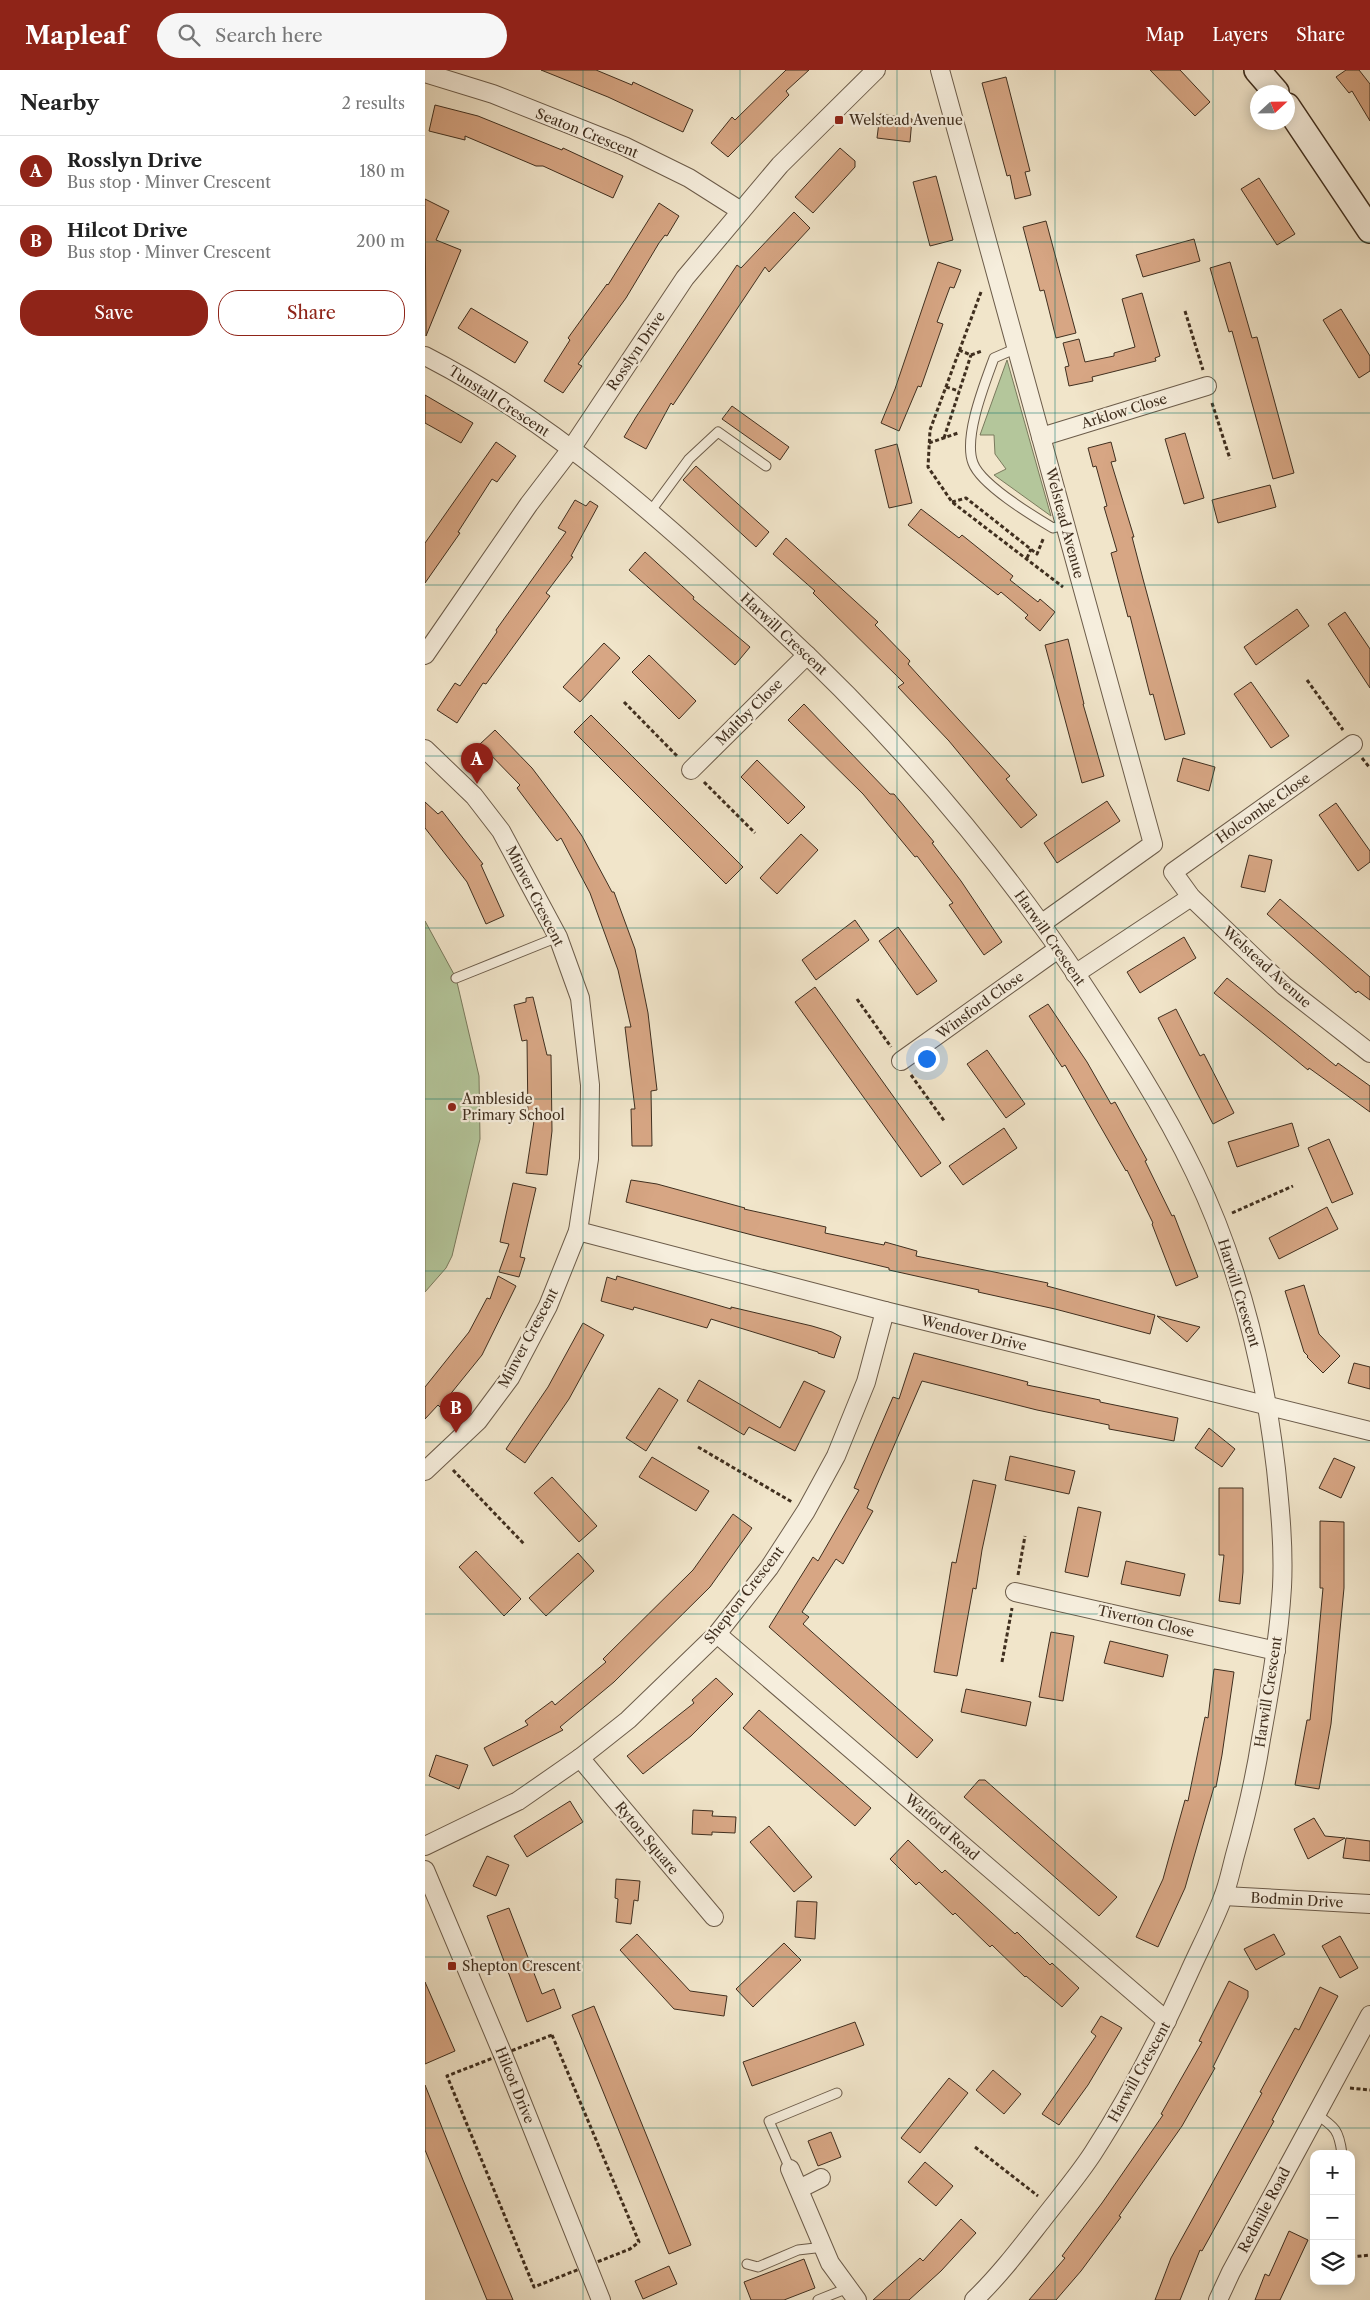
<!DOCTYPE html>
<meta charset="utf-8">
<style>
:root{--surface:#fff;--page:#f6f6f6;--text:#222;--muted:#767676;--line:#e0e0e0;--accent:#8f2418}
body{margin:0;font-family:"Libre Caslon Text",serif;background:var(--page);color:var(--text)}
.controls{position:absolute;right:15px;bottom:15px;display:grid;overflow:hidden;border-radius:10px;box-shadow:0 2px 12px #0003}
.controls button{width:45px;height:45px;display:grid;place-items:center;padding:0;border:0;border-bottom:1px solid var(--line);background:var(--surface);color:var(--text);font:25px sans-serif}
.compass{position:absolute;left:825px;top:15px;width:45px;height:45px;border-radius:50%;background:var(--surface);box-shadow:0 2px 12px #0003;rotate:68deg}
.you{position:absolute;left:501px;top:988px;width:18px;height:18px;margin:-12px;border:4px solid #fff;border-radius:50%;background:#1a73e8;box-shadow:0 0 0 8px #1a73e833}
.badge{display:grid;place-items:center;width:32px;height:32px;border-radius:50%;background:var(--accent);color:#fff;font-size:16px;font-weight:700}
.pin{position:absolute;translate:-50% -41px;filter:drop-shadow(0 1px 2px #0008)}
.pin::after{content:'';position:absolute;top:26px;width:18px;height:15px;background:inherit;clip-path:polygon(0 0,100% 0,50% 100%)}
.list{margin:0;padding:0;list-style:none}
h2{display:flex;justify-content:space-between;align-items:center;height:65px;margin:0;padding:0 20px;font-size:21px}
h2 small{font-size:16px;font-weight:400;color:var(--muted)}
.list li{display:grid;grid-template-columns:32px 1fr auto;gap:15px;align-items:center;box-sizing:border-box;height:70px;padding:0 20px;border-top:1px solid var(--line)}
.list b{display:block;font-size:19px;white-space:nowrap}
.list p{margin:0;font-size:16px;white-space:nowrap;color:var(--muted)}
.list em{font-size:16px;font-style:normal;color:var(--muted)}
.actions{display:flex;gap:10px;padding:15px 20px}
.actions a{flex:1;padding:11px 0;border:1px solid var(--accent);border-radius:20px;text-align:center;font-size:18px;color:var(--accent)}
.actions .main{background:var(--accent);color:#fff}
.icon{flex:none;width:28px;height:28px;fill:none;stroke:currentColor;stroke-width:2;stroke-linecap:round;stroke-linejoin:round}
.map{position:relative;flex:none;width:945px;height:2230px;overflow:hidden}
header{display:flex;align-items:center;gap:30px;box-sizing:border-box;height:70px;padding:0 25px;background:var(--accent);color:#fff}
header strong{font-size:24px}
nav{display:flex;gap:28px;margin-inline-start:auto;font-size:18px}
.search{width:350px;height:45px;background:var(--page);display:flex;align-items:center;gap:12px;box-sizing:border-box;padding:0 18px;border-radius:28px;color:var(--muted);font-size:19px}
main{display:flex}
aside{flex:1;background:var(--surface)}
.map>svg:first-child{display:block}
.green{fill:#b4c69b;stroke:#7a7a5d}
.building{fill:#d7a684;stroke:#402f1f}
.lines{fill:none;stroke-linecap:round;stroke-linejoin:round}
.service-casing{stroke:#6c5c4a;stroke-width:11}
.minor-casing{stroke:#6c5c4a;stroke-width:20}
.secondary-casing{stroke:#402f1f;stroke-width:28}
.path{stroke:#402f1f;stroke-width:3;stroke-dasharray:4 2.5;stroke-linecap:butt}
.service{stroke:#f6eedd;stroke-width:9}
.minor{stroke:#f6eedd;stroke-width:18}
.secondary{stroke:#f6eedd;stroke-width:25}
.grid{fill:none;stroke:#0f766e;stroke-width:1;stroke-opacity:0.55}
.poi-dot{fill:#8f2418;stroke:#f6eedd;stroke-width:2}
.labels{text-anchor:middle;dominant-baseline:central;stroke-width:4.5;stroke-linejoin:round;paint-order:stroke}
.poi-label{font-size:14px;fill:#402f1f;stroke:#f6eedd;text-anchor:start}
.street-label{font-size:14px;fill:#402f1f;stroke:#f6eedd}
</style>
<header>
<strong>Mapleaf</strong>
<div class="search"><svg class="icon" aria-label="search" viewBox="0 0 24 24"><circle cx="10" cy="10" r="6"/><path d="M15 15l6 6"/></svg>Search here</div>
<nav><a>Map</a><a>Layers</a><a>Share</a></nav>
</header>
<main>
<aside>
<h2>Nearby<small>2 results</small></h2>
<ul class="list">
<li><span class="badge">A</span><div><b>Rosslyn Drive</b><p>Bus stop · Minver Crescent</p></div><em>180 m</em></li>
<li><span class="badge">B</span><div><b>Hilcot Drive</b><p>Bus stop · Minver Crescent</p></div><em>200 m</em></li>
</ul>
<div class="actions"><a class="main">Save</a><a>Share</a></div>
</aside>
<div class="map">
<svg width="945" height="2230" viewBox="0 0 945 2230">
<rect width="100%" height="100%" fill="#f1e5ca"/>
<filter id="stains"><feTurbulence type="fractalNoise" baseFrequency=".004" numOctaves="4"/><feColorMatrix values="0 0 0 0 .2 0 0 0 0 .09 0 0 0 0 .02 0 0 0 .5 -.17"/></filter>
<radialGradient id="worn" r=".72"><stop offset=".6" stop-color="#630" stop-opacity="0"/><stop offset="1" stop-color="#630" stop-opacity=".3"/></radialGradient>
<g class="green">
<path d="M582,290L626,446L569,405L581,399L570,384L569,365H555Z"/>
<path d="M0,851L31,908L54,1006L55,1069L27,1186L21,1198L0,1222Z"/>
</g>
<g class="building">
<path d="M116,0H171L207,15L208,12L268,40L258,62L183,27Z"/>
<path d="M361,0H384L361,21L364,25L303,87L286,73L307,47L310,50Z"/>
<path d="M725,0H755L785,32L770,46Z"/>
<path d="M921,0H934L945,14V51L927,21L924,23L911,7Z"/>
<path d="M581,7L605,101L600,102L606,125L590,129L585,105L582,106L557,13Z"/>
<path d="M10,35L53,46L137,80L138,78L198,106L188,128L118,96H111L40,66V70L4,61Z"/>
<path d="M455,44L487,49L485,72L452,68Z"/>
<path d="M415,78L430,91V97L388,143L370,127Z"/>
<path d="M511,106L528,170L505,176L488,112Z"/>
<path d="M834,108L870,164L852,175L816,119Z"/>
<path d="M0,129L24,141L11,170L36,180L1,266Z"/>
<path d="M234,133L254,146L242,166L240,165L234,173L201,228L153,294L157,296L138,323L119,311L145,270L143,268L182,214L183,215Z"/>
<path d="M369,142L385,158L344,202L340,197L248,335L246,333L221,379L199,367L211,347L312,195L316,198Z"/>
<path d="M621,151L651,263L631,268L619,220L615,221L598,157Z"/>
<path d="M769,169L775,191L718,207L711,185Z"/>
<path d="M513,192L536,200L529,218L525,217L512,252L518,254L496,317L493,316L474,361L456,353L470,319Z"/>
<path d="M805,192L827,268L832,267L869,403L848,409L807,261L804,262L785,198Z"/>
<path d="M717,223L735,286L730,288L731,291L667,307L668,311L644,316L640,297L644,296L638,273L654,269L660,292L689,286V283L710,277L697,229Z"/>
<path d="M46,238L103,272L90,293L33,258Z"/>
<path d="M916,239L945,286V301L934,308L898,250Z"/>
<path d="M0,325L48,353L36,373L0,353Z"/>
<path d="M307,336L364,377L355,390L297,349Z"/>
<path d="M760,363L779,428L759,434L740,369Z"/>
<path d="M71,372L91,386L72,412L67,409L33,462L35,463L0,513V473Z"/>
<path d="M686,372L691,391L686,392L709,467H707L718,509L760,664L740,670L728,624L725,625L705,546L703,547L686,483L692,481L679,437L682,436L671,396L668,397L663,378Z"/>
<path d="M472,374L487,433L464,438L450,380Z"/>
<path d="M271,396L344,462L331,477L258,410Z"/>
<path d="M845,415L851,437L793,453L787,430Z"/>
<path d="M150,430L161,436L165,431L173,436L146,486L148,487L121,523L125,526L61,614L58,613L32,653L12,640L30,613L35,616L72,562L71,560L141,462L133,458Z"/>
<path d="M496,439L534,468L537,465L588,506L585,510L613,532L615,529L630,542L615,561L600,548L603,545L576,522L573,525L483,455Z"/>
<path d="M361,468L453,552L450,555L485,591L483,594L585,706L581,709L612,745L596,758L524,671L473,617L479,613L388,523L390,521L348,484Z"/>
<path d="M220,482L269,527L268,529L325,577L310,595L204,500Z"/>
<path d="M872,539L884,556L831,595L819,577Z"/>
<path d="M920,542L945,579V618L903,554Z"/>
<path d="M643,569L659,634H658L679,706L657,713L620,575Z"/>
<path d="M179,573L195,588L155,632L138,617Z"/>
<path d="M224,585L271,631L254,649L207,602Z"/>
<path d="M826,612L864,666L846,678L809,624Z"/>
<path d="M379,634L465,724H469L509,772L507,773L536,811L577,872L559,885L524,835L528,833L492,786L490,787L438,724L363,650Z"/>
<path d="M166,645L318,797L301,814L149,662Z"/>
<path d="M70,660L107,698L141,743L157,766L187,822H189L210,879L223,943L232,1020L226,1021L227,1076H207L206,1039H210L200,957H206L193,900L165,823L136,768L132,771L92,718L95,715L55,674Z"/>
<path d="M758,688L790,697L784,721L752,711Z"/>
<path d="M332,690L380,737L363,754L316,707Z"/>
<path d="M682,731L695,751L632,793L619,773Z"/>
<path d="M0,732L13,744L17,741L58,794L56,795L79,846L61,854L42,812L0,758Z"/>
<path d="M911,733L945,781V792L933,801L894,745Z"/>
<path d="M376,764L393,780L352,824L335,808Z"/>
<path d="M824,785L847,790L840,822L816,817Z"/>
<path d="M855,829L945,907V930L933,921L931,923L842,844Z"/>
<path d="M430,850L444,870L391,910L377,890Z"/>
<path d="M473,857L512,911L492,925L454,871Z"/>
<path d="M759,867L771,888L715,923L702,902Z"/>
<path d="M802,908L911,996L913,993L945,1016V1042L884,998L883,1000L789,923Z"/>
<path d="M390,917L516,1093L496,1107L370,932Z"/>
<path d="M108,927L122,985H126L127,1061L122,1105L101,1103L109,1051H103L102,970L97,971L89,935L101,932V928Z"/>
<path d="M623,934L662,992L686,1034L690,1032L722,1090L720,1091L747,1146L749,1145L773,1207L751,1216L727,1154L728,1153L702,1100L701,1101L640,995L637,997L604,946Z"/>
<path d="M751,939L775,986L779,984L809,1043L788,1054L733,948Z"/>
<path d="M562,980L600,1034L581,1048L542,994Z"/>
<path d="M867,1053L874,1076L812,1097L803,1072Z"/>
<path d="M579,1058L592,1078L538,1115L524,1096Z"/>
<path d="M904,1069L928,1124L907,1133L883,1078Z"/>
<path d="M206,1110L232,1114L320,1138L319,1139L401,1157L400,1163L459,1175L460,1172L492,1181L491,1186L623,1213L622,1216L730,1245L725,1264L630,1239L553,1222L554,1220L464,1200V1198L331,1166L201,1132Z"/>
<path d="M88,1113L111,1118L95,1187L100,1188L94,1207L74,1202L84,1174L75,1172Z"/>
<path d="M902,1137L913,1159L854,1189L844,1168Z"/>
<path d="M73,1206L91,1216L57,1285L15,1337L13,1335L0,1349V1317L44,1262L62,1228L65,1229Z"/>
<path d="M192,1206L306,1239V1237L387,1256L407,1262L416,1267L409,1288L393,1283V1282L286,1249L282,1258L209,1237L208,1240L176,1231L182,1207L191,1210Z"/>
<path d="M879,1215L894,1264L915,1286L898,1303L882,1287L883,1286L879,1282L860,1221Z"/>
<path d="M732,1246L775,1257L762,1272Z"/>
<path d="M158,1253L179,1265L144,1329L100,1393L81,1379L123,1317Z"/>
<path d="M489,1283L603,1312L602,1315L675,1330V1332L753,1348L749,1371L684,1359V1355L612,1340L497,1311L442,1438L448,1441L418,1494L411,1489L377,1542L384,1547L378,1554L508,1670L492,1688L344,1557L388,1487L393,1491L434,1420L429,1418L468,1327L474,1329Z"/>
<path d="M929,1293L945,1297V1319L923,1313Z"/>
<path d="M274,1310L355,1358L379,1311L400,1321L370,1381L324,1357L319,1365L262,1331Z"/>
<path d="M234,1318L253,1330L221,1381L201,1368Z"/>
<path d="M784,1358L810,1379L797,1397L770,1378Z"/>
<path d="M585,1386L650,1401L644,1424L580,1410Z"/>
<path d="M227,1387L284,1421L271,1441L214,1407Z"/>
<path d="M909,1388L930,1397L916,1428L894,1418Z"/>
<path d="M127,1407L172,1456L154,1472L109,1423Z"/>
<path d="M548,1410L571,1415L557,1480L551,1519L548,1518L532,1606L509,1602L527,1492L531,1493Z"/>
<path d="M794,1418H818V1502L815,1534L794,1531L799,1485H794Z"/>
<path d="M653,1437L676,1442L663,1507L640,1502Z"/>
<path d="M308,1444L327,1458L285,1517L189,1612L135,1657L138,1660L68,1696L59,1678L103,1655L100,1651L127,1631L130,1635L181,1592L178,1589L268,1500Z"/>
<path d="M895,1451L919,1452V1518L906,1654L894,1719L870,1715L882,1650H885L892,1583L898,1518H895Z"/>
<path d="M51,1481L96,1529L79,1546L34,1497Z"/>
<path d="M153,1483L169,1501L121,1546L104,1528Z"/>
<path d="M701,1491L760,1504L755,1526L696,1514Z"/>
<path d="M626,1562L649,1566L638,1631L614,1627Z"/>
<path d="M685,1571L743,1585L738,1607L679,1593Z"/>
<path d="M789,1599L809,1602L797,1685L791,1717H789L760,1818L733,1877L711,1867L738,1809L760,1730L763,1731L780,1647L783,1648Z"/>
<path d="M291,1608L308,1624L266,1666L218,1704L202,1686L269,1633L267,1630Z"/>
<path d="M541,1619L606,1632L601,1656L536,1642Z"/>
<path d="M334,1640L446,1738L430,1756L318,1658Z"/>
<path d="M11,1685L43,1695L34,1719L4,1706Z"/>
<path d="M554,1710H560L692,1827L674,1846L539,1727Z"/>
<path d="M145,1731L158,1752L102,1787L89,1766Z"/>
<path d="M268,1740L288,1741L287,1746L311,1747L310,1763L287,1762V1765L267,1764Z"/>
<path d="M889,1748L900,1766L920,1768L883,1789L869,1759Z"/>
<path d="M344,1756L387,1807L369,1822L325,1772Z"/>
<path d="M921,1768L945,1771V1791L918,1788Z"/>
<path d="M483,1770L517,1803L520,1800L590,1864L592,1862L625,1895L627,1893L654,1918L637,1937L601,1906L600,1907L567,1875L565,1877L530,1843L528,1845L494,1812L491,1815L465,1789Z"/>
<path d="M62,1786L84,1795L71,1826L48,1816Z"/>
<path d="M191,1809L215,1811L213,1831L209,1830L206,1854L191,1852L193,1829L190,1828Z"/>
<path d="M372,1831L392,1832L390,1869L370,1867Z"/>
<path d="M84,1838L117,1924L129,1919L136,1938L102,1952L62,1846Z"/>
<path d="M212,1864L265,1921L302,1926L299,1946L249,1939L195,1880Z"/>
<path d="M849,1864L860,1884L831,1900L819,1879Z"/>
<path d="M915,1866L933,1898L915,1908L897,1876Z"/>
<path d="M359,1873L376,1890L328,1937L311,1919Z"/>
<path d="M804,1911L823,1921V1927L788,1997L790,1998L757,2056L694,2146L696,2147L656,2201L631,2230H604L640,2188L637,2186L677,2133L738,2045L736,2044L777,1972L774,1971Z"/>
<path d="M0,1912L30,1981L0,1994Z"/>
<path d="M895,1917L913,1926L847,2050L849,2051L777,2181L775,2180L755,2230H730L746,2188L837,2023L835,2022L870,1958L874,1960Z"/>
<path d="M169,1936L266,2175L244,2184L147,1945Z"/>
<path d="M676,1946L697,1958L663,2015L634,2055L617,2044L671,1966L666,1962Z"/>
<path d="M430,1952L439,1975L327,2016L318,1992Z"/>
<path d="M568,2000L596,2024L579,2044L551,2020Z"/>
<path d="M524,2008L543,2023L495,2083L476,2068Z"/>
<path d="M0,2015L38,2110L88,2230H62L53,2208L0,2080Z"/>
<path d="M406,2062L416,2087L393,2096L383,2071Z"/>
<path d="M500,2092L528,2116L511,2136L483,2112Z"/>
<path d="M536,2149L551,2163L516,2201L484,2230H448L495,2188L498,2191Z"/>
<path d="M864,2161L883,2170L855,2230H830L840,2204L844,2206Z"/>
<path d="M379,2189L390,2218L359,2230H326L319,2212Z"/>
<path d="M244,2196L252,2214L218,2229L210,2211Z"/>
</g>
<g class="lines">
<g class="service-casing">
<g id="service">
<path d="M592,278L569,288C560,313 538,367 548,393C556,415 608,446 628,458L640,455"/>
<path d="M225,442L264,389L293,362L341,396"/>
<path d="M31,908L133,867"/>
<path d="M891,2044C910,2057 914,2060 917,2084"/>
<path d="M365,2099L344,2051L412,2023"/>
<path d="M322,2194L333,2197L373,2180L399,2177"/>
<path d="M393,2230L423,2218"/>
</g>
</g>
<g class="minor-casing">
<g id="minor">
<path d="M515,0L728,774L616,854"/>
<path d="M0,3L68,24L199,76L264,108L316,141"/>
<path d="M0,286C131,353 240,453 347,552C463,659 567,778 655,910C696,972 738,1036 770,1103C815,1197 839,1296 851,1399C855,1438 859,1477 857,1517C854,1568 845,1619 836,1669C830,1708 821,1746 810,1785C806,1800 803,1816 797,1830C787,1856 774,1880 763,1905C735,1967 705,2026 668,2083C653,2106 635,2127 618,2149C596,2177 575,2205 549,2230"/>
<path d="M616,367L782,316"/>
<path d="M0,585L104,434L146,379L260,208L355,95L451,0"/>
<path d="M928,674L748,802L766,827L859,916L945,983"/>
<path d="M0,679L49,726L76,761L133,867L155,928L165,1015L164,1089L153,1161L123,1236L85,1308L53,1351L0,1401"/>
<path d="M266,700L382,585"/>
<path d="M650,904L766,827"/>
<path d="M476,991L633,879"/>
<path d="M153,1161L460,1241L945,1361"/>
<path d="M590,1522L851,1581"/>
<path d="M292,1564L742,1951"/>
<path d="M155,1688L289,1847"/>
<path d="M0,1776L93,1731L155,1688L203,1650L292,1564L344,1498L381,1441L411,1386L441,1312L460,1241"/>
<path d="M0,1800L78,1985L176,2230"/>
<path d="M799,1826L945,1834"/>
<path d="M365,2099L405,2193L432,2230"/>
<path d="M374,2119L396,2108"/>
<path d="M793,2230L806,2202L945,1945"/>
</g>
</g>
<g class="secondary-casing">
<g id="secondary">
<path d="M832,0L851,22"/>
<path d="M862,36L945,160"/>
</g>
</g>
<g class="path">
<path d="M556,222L505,360L503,397L527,432L638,517"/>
<path d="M760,241L778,300"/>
<path d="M534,280L546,285L557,281"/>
<path d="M521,317L534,321"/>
<path d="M787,333L805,389"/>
<path d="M519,368L546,285"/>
<path d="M504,373L533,363"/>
<path d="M527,432L541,428L612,484L619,467"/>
<path d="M602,488L606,479"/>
<path d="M882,610L918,660"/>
<path d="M199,632L253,687"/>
<path d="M937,688L945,698"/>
<path d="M279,712L330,763"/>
<path d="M432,929L466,977"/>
<path d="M486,1005L520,1052"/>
<path d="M807,1143L868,1116"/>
<path d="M273,1377L367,1432"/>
<path d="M28,1400L100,1475"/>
<path d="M593,1505L600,1466"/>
<path d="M577,1592L587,1538"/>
<path d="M127,1965L214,2172L205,2179L109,2217L22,2006Z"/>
<path d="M925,2018L945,2020"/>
<path d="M550,2077L613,2126"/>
<path d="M926,2187L945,2185"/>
</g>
<use href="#service" class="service"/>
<use href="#minor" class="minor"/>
<use href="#secondary" class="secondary"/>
</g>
<path class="grid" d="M158,0V2230M315,0V2230M472,0V2230M630,0V2230M788,0V2230M0,172H945M0,343H945M0,515H945M0,686H945M0,858H945M0,1029H945M0,1201H945M0,1372H945M0,1544H945M0,1715H945M0,1887H945M0,2058H945"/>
<g class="poi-dot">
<rect x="409" y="45" width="10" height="10" rx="2.5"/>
<circle cx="27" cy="1037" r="5"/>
<rect x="22" y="1891" width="10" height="10" rx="2.5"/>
</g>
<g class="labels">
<g class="poi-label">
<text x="424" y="50">Welstead Avenue</text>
<text x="37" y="1029">Ambleside<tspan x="37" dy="16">Primary School</tspan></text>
<text x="37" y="1896">Shepton Crescent</text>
</g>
<g class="street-label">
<text transform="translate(162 63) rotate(22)">Seaton Crescent</text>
<text transform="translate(211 281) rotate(-56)">Rosslyn Drive</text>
<text transform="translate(74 331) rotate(33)">Tunstall Crescent</text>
<text transform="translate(699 341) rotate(-17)">Arklow Close</text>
<text transform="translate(640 453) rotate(75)">Welstead Avenue</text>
<text transform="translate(359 564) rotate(43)">Harwill Crescent</text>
<text transform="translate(324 642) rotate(-45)">Maltby Close</text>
<text transform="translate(838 738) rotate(-35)">Holcombe Close</text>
<text transform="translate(110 826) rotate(63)">Minver Crescent</text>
<text transform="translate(625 868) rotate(55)">Harwill Crescent</text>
<text transform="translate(842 897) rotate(42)">Welstead Avenue</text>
<text transform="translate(555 935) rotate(-36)">Winsford Close</text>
<text transform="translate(814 1223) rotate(73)">Harwill Crescent</text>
<text transform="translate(549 1263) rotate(14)">Wendover Drive</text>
<text transform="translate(103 1268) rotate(-62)">Minver Crescent</text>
<text transform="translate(319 1525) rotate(-52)">Shepton Crescent</text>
<text transform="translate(721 1551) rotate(13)">Tiverton Close</text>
<text transform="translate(843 1622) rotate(-81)">Harwill Crescent</text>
<text transform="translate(517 1757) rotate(41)">Watford Road</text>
<text transform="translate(222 1768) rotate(50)">Ryton Square</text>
<text transform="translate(872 1830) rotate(3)">Bodmin Drive</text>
<text transform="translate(714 2002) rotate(-61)">Harwill Crescent</text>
<text transform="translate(90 2015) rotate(68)">Hilcot Drive</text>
<text transform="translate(839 2140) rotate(-62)">Redmile Road</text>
</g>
</g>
<rect width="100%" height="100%" filter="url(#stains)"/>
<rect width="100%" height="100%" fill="url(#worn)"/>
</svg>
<div class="controls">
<button>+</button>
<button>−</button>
<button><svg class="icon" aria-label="layers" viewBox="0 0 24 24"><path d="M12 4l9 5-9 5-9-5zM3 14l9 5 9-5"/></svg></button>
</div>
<svg class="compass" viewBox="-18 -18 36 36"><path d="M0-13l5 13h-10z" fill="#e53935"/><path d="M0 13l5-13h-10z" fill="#767676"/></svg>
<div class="you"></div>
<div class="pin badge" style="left:52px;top:714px">A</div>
<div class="pin badge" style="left:31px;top:1363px">B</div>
</div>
</main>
